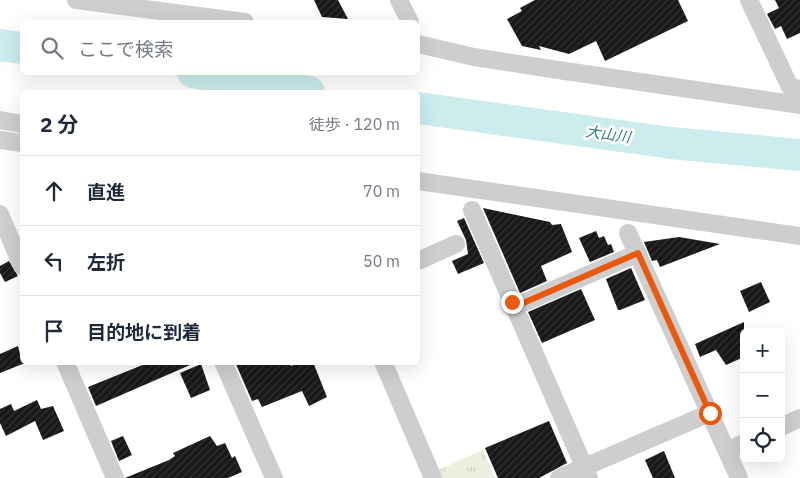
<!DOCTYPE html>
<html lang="ja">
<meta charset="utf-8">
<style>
:root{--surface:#fff;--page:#f6f6f7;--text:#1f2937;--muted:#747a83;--line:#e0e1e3}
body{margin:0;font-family:"IBM Plex Sans","Noto Sans JP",sans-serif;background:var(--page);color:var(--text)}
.controls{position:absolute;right:15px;bottom:15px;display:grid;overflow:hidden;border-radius:8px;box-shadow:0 5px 20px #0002}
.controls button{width:45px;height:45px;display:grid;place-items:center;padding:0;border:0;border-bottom:1px solid var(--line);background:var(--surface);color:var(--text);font:25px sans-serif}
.stop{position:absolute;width:15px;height:15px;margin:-11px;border:4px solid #ea580c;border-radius:50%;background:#fff}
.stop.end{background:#ea580c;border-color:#fff;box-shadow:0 1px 5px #0008}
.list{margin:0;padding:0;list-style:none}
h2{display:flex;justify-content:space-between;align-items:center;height:65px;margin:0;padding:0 20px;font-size:21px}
h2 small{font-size:16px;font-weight:400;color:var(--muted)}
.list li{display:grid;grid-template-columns:32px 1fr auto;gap:15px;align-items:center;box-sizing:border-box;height:70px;padding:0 20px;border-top:1px solid var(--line)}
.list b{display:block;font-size:19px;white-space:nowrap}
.list em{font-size:16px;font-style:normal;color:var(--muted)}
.icon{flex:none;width:28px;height:28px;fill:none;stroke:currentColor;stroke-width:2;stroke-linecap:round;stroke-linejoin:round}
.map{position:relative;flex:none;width:800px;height:478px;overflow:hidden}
.search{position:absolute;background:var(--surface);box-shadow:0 5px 20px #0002;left:20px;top:20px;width:400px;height:55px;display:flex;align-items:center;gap:12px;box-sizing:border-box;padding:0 18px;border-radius:8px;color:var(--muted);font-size:19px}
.panel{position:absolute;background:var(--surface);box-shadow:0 5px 20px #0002;left:20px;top:90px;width:400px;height:275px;border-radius:8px}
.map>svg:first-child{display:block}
.grass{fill:url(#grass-tufts)}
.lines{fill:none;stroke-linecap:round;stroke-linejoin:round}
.river{stroke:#cceced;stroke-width:32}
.building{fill:url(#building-hatch)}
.minor{stroke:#cecece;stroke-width:18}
.route{stroke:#ea580c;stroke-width:6}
.labels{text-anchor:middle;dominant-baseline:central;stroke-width:5;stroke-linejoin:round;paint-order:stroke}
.water-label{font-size:15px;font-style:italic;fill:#367e81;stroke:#fff}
</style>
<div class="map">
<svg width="800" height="478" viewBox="0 0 800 478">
<defs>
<pattern id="grass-tufts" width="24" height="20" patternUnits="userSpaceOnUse" patternTransform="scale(1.25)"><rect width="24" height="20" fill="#eceedf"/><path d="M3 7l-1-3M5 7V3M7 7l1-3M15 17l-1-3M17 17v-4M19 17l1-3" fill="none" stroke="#cbcdc0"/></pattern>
<pattern id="building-hatch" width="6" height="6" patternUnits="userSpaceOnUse" patternTransform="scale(1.25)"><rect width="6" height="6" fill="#181818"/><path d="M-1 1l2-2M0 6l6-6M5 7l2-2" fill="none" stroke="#313131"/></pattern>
</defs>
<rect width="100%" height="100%" fill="#fff"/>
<path class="grass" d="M483,450L495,478H442L438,470Z"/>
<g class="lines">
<g class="river">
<path d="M0,45L22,48"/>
<path d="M193,72L309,92"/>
<path d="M418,108L671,143L800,155"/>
</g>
</g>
<g class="building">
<path d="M314,0H338L348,19L322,17Z"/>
<path d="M535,0H678L688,21L605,61L596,41L569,54L539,46L541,50L522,46L507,19L522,11L520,8Z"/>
<path d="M775,0H800V33L787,39L781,26L775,29L767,14L779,8Z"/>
<path d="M483,208L550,222L552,225L561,224L572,252L541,266L547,281L520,293Z"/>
<path d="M464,218L484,263L458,274L452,261L468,254L466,240L457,221Z"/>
<path d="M596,231L599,238L604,236L608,245L611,244L614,252L590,262L579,238Z"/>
<path d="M679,237L720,244L660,267L657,260L652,261L644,242Z"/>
<path d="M9,261L18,276L5,282L0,273V266Z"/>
<path d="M631,268L645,300L620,310H618L606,279Z"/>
<path d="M761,282L770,302L749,312L740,291Z"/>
<path d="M581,289L595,320L542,343L528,312Z"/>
<path d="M744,322V357L726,365L716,350L700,357L695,344Z"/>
<path d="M18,346L22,362L25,363L0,373V354Z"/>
<path d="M150,362H197L96,406L88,387Z"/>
<path d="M235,362H289L291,366L299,362H313L327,397L309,406L302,391L262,407L258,399L252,401Z"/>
<path d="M201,364L210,390L191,398L180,373Z"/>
<path d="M37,400L41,409L53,406L64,431L43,440L35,421L6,436L0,423V409L11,404L14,411Z"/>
<path d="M549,421L567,463L539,478H498L485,448Z"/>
<path d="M123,436L132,455L119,461L111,441Z"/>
<path d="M210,436L217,446L225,443L232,458L235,456L242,472L228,478H125L169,460L175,456L173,453Z"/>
<path d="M664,451L675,478H653L645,460Z"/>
</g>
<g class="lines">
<g class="minor">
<path d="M76,0L245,22"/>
<path d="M399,0L410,22"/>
<path d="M749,0L790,87L800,89"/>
<path d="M418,44L474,57L558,70L800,105"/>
<path d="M0,120L22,124"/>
<path d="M0,140L22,143"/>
<path d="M418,181L800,236"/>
<path d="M472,210L589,478"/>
<path d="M0,214L22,266"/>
<path d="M628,233L739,478"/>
<path d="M418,261L456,244"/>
<path d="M514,307L638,253"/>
<path d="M65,362L115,478"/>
<path d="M223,362L274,478"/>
<path d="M383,362L433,478"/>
<path d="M781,427L800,418"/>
<path d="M727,451L744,443"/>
<path d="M559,478L710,413"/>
</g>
</g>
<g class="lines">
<path class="route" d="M512,302L514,307L638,253L710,413"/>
</g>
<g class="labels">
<g class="water-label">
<text transform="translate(608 134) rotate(8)">大山川</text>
</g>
</g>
</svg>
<div class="controls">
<button>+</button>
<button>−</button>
<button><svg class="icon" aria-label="locate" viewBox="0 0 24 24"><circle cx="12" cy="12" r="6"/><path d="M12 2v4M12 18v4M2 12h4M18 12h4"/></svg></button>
</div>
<div class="stop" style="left:710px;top:413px"></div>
<div class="stop end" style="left:512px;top:302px"></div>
<div class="search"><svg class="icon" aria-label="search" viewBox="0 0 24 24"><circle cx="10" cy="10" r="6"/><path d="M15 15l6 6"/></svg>ここで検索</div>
<section class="panel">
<h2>2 分<small>徒歩 · 120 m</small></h2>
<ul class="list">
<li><svg class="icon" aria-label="ahead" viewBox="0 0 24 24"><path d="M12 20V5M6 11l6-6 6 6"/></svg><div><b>直進</b></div><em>70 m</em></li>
<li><svg class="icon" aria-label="left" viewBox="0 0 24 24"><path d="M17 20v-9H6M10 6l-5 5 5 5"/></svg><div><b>左折</b></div><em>50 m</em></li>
<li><svg class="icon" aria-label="arrive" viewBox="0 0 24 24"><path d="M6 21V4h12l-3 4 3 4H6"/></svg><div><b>目的地に到着</b></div></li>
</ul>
</section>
</div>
